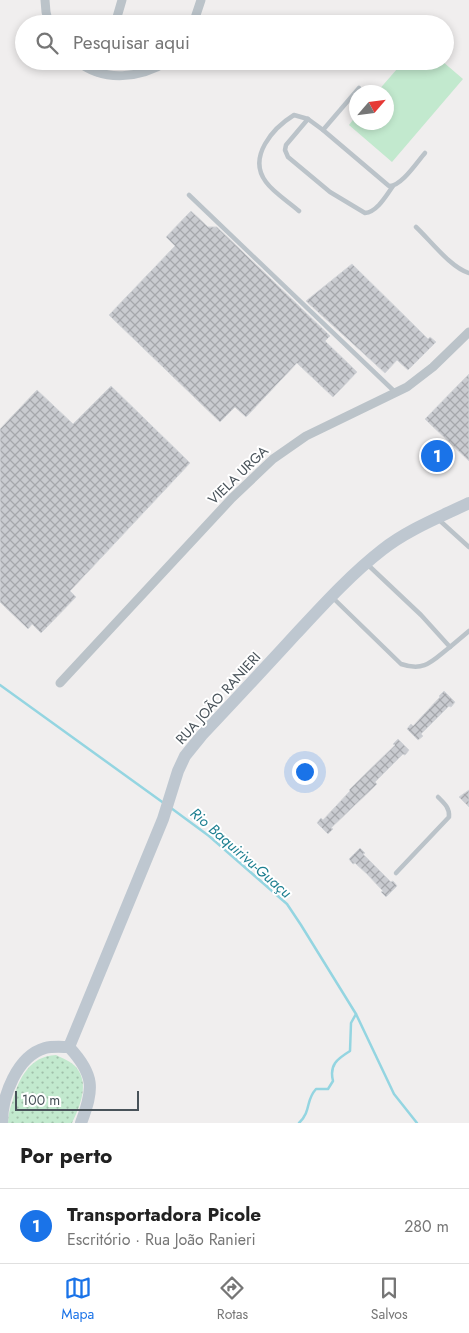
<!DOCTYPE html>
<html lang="pt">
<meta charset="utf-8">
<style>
:root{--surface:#fff;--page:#f6f6f6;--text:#222;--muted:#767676;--line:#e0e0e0;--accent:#1a73e8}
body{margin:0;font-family:Jost,sans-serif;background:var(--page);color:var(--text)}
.compass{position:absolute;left:349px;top:85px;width:45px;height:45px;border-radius:50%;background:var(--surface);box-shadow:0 2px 8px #0003;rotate:62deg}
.scale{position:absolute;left:15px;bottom:12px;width:124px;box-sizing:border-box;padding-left:5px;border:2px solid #485259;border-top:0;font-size:14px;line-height:18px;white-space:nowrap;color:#485259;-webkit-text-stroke:4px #fff;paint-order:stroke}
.you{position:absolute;left:304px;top:771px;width:18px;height:18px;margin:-12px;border:4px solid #fff;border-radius:50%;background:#1a73e8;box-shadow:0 0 0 8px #1a73e833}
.badge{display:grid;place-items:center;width:32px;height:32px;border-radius:50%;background:var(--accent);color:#fff;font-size:16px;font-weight:700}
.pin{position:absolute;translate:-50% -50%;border:2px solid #fff;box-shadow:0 1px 5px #0006}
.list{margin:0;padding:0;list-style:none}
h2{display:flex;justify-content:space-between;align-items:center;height:65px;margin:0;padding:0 20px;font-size:21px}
h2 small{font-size:16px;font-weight:400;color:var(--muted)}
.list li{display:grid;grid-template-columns:32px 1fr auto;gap:15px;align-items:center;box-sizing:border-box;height:75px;padding:0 20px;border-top:1px solid var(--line)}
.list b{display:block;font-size:19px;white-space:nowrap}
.list p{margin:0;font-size:16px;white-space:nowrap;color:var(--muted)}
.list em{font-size:16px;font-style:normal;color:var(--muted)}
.icon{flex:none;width:28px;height:28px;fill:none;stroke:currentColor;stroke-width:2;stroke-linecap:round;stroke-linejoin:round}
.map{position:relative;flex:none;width:469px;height:1123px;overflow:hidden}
.search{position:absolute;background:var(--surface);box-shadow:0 2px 8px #0003;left:15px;right:15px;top:15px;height:55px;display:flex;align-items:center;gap:12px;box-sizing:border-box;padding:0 18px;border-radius:28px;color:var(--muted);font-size:19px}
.sheet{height:140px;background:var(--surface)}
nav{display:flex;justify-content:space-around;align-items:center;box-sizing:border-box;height:70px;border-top:1px solid var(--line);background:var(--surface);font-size:14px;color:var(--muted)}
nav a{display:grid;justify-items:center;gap:2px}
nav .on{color:var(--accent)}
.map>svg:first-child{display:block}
.grass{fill:url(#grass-dots)}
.park{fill:#c2e9ce}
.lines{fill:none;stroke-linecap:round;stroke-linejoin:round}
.stream{stroke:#94d5e1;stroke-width:2.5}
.building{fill:url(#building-cross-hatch);stroke:#d3d5d9}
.lane{stroke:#bbc3c9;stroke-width:4.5}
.street{stroke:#bbc3c9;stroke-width:9}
.secondary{stroke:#bec7d0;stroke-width:12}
.labels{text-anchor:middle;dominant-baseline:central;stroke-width:4;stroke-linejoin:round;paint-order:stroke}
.street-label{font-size:14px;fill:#485259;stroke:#fff}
.water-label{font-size:15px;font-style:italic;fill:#1d7f90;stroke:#fff}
</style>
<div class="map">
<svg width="469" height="1123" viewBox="0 0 469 1123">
<defs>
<pattern id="grass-dots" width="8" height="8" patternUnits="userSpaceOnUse" patternTransform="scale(1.25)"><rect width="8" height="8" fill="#c2e9ce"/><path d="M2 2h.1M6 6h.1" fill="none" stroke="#a0bfaa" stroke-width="1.8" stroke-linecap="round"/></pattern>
<pattern id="building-cross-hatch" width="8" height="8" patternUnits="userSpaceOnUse" patternTransform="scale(1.25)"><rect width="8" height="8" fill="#c9cbd0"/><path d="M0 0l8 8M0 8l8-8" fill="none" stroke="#a5a7ac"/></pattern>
</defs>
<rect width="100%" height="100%" fill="#f0eeee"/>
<path class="grass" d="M56,1055C62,1058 72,1062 76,1067C90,1084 80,1106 72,1123H8C8,1115 10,1108 13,1100C19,1078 30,1056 56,1055Z"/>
<path class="park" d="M404,61H442L463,79L392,162L349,125L356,116V122H386V92H377Z"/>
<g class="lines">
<g class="stream">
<path d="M0,685L165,804"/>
<path d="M171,808L209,836L287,904L301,925L356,1014L394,1094L417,1123"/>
<path d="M299,1123C312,1110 305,1101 316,1089H328L333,1081C329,1065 337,1059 350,1051L351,1023L356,1014"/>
</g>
</g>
<g class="building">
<path d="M191,211L208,227H217L330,336L325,341L357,372L333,397L297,363L246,417L235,407L220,422L109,315L175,246L166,237Z"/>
<path d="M352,264L428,339L430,337L436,342L408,370L397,360L385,373L306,301Z"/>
<path d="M469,374V461L425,419Z"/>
<path d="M111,386L190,463L70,591L76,597L41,633L32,624L28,629L0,602V429L37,390L73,424Z"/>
<path d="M444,691L455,702L451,707L449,706L421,734L423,736L418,740L407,729L411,724L413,726L440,697L439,696Z"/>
<path d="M398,739L409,750L405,755L403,754L375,782L377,784L331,828L333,829L328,834L317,823L321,818L323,820L350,791L349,790L395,745L393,744Z"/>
<path d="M469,790V807L459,797Z"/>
<path d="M360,848L365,853L363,854L391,882L393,881L397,886L386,897L381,892L383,891L367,874L355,863L353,864L349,859Z"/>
</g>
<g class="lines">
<g class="lane">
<path d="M308,119L286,145L285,150L288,157L330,192L365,213C377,212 386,196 393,186"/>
<path d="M323,130L389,186C401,187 417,162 425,153"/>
<path d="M189,195L395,392"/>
<path d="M299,211C289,202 274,193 266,182C247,157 273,128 294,115L308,119L323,130L359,88"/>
<path d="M416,227C430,240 451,268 469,273"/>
<path d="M438,519L469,547"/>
<path d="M367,564L421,615L450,647L469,631"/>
<path d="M332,597L401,664C425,672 432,661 450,647"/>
<path d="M396,873L449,817C450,808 444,803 438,797"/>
</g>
<g class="street">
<path d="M45,0L46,12L49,24"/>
<path d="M115,24L122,0"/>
<path d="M193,24L201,0"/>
<path d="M77,61C104,83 141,78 168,61"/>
<path d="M98,72L102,61"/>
<path d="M60,683L232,498L273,459L306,436L407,387L433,367L469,332"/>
</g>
<g class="secondary">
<path d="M69,1047L163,819L178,771L185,756L202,735C233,702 264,669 295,635C322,606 350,575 382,550C407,530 440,517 469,503"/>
<path d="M2,1123C2,1096 17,1056 45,1048C53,1046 62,1047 69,1047C95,1075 94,1089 81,1123"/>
</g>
</g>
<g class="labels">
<g class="street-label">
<text transform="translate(238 475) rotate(-44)">VIELA URGA</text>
<text transform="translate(218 698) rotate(-48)">RUA JOÃO RANIERI</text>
</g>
<g class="water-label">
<text transform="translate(241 853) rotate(41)">Rio Baquirivu-Guaçu</text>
</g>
</g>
</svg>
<svg class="compass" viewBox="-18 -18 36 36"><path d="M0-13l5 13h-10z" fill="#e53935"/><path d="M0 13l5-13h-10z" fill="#767676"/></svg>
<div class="scale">100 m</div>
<div class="you"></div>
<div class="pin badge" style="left:437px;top:456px">1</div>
<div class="search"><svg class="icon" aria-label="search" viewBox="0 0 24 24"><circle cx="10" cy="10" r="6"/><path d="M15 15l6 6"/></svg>Pesquisar aqui</div>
</div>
<section class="sheet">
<h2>Por perto<small></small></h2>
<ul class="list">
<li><span class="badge">1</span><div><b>Transportadora Picole</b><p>Escritório · Rua João Ranieri</p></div><em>280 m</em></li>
</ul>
</section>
<nav>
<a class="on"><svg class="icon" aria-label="map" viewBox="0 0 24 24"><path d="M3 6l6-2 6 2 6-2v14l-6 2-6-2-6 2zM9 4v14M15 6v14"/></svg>Mapa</a>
<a><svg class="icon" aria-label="directions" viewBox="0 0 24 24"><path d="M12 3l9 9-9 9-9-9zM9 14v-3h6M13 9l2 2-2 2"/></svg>Rotas</a>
<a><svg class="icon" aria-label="saved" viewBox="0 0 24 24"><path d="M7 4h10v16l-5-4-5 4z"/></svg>Salvos</a>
</nav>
